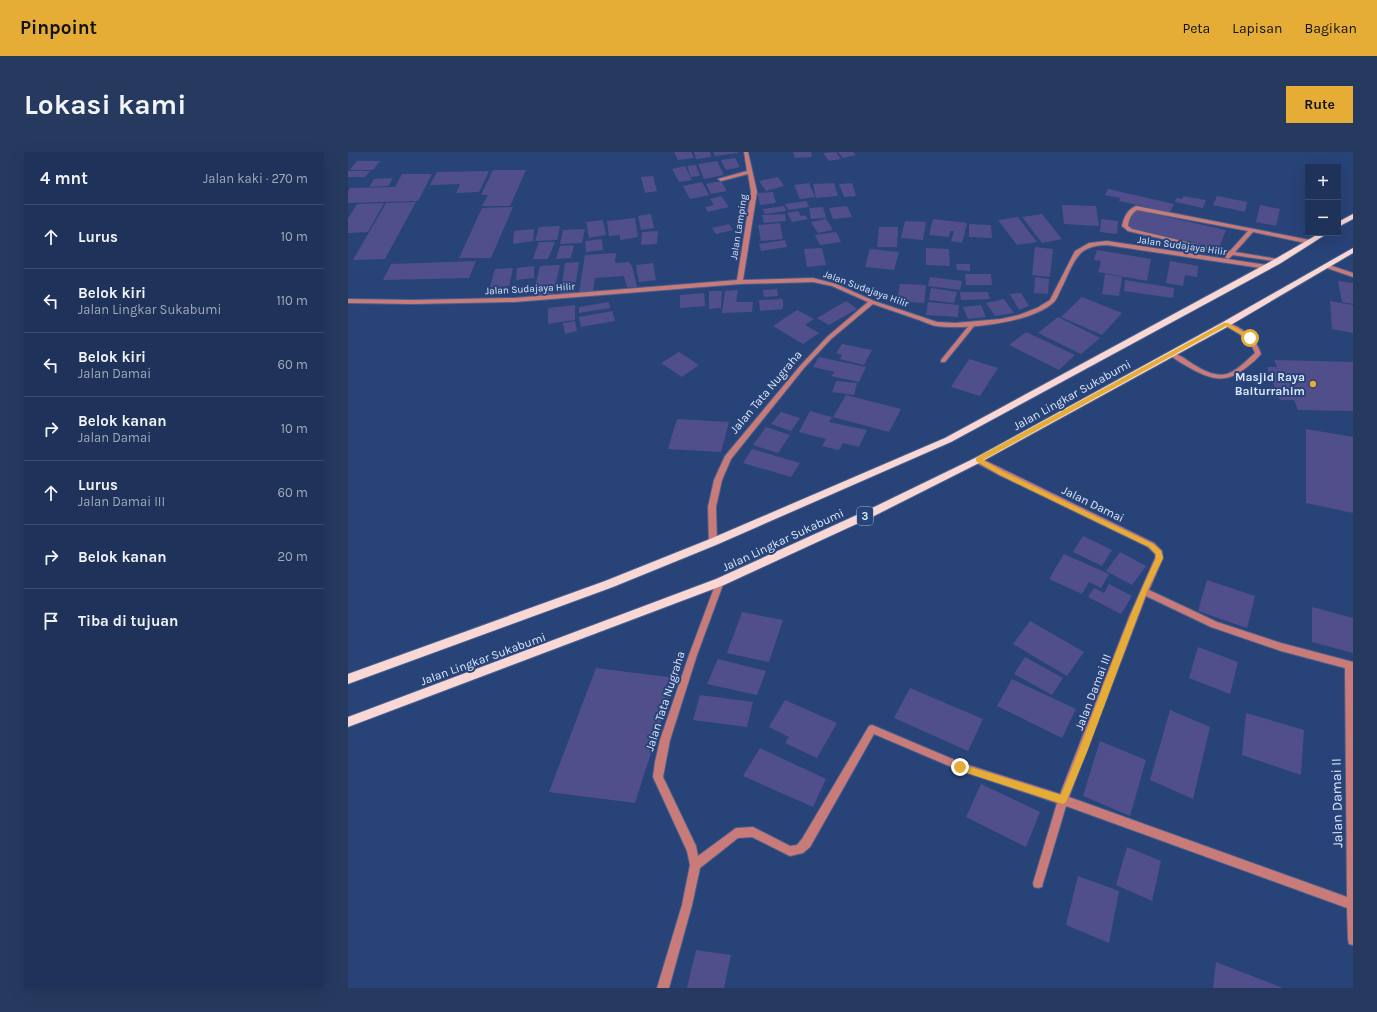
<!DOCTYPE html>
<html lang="id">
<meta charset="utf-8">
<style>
:root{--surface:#1e325a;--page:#263a60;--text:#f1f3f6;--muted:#a1aabb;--line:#3c4d70;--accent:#e5ad35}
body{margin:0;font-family:Karla,sans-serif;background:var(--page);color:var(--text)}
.controls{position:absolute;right:12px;top:12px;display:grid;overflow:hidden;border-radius:0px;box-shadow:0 4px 16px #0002}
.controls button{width:36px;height:36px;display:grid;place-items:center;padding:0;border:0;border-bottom:1px solid var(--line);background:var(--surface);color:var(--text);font:20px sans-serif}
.stop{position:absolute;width:12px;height:12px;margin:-9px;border:3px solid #e5ad35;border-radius:50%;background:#fff}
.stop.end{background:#e5ad35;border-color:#fff;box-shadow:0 1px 4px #0008}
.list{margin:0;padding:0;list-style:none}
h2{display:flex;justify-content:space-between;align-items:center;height:52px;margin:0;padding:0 16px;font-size:17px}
h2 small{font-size:13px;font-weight:400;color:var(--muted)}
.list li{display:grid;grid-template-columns:26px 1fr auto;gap:12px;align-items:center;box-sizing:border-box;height:64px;padding:0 16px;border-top:1px solid var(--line)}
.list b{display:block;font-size:15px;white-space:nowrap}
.list p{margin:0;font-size:13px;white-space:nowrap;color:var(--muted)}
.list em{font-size:13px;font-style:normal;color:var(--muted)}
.icon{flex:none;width:22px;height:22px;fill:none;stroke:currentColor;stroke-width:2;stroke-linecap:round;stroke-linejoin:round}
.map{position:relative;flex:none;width:1005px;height:836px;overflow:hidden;border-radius:0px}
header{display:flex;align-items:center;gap:24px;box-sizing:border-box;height:56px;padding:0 20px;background:var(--accent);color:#111}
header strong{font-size:19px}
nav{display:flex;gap:22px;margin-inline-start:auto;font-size:14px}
.intro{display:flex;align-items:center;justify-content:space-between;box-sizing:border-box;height:96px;padding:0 24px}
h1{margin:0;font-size:28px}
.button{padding:10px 18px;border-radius:0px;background:var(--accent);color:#111;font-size:14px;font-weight:700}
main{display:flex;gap:24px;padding:0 24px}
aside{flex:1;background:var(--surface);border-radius:0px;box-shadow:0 4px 16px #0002}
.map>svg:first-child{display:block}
.building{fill:#504f8b}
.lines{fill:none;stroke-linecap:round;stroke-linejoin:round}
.lane-casing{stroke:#48608f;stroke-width:2}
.street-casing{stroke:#48608f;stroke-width:2}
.primary-casing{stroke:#48608f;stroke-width:2}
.lane{fill:#c87b78;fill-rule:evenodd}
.street{fill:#c87b78;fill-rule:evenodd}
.primary{fill:#f8d7d5;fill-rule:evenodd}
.route{fill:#e5ad35}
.poi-dot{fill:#e5ad35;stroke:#284378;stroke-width:1.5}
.labels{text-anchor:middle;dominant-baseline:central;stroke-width:4;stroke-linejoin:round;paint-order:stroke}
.far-street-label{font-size:10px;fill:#dbe6f9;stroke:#284378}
.shield{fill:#284378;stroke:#a5b5d2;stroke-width:1}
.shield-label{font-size:11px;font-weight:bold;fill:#dbe6f9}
.poi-label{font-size:12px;font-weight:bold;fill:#dbe6f9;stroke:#284378;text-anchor:end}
.street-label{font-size:12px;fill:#dbe6f9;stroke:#284378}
.near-street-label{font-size:14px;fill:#dbe6f9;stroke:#284378}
</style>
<header>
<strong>Pinpoint</strong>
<nav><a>Peta</a><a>Lapisan</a><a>Bagikan</a></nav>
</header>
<div class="intro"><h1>Lokasi kami</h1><a class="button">Rute</a></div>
<main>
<aside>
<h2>4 mnt<small>Jalan kaki · 270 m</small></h2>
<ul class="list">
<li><svg class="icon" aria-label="ahead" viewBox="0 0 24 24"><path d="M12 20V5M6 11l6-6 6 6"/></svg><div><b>Lurus</b></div><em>10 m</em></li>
<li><svg class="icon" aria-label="left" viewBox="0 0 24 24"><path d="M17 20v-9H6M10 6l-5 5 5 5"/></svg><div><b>Belok kiri</b><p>Jalan Lingkar Sukabumi</p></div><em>110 m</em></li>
<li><svg class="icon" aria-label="left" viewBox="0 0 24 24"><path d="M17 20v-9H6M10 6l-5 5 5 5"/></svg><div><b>Belok kiri</b><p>Jalan Damai</p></div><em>60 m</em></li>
<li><svg class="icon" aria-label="right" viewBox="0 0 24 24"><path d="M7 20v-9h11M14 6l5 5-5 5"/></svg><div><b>Belok kanan</b><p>Jalan Damai</p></div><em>10 m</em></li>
<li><svg class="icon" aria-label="ahead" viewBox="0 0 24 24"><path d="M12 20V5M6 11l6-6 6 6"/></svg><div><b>Lurus</b><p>Jalan Damai III</p></div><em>60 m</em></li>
<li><svg class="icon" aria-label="right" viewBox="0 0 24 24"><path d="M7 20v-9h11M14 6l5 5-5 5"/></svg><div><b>Belok kanan</b></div><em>20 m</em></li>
<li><svg class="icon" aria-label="arrive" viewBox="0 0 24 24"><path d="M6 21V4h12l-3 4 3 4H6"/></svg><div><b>Tiba di tujuan</b></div></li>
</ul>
</aside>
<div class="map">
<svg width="1005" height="836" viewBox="0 0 1005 836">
<rect width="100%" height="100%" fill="#284378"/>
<g class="building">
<path d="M326,0H343L346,6L330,8Z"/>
<path d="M346,0H362L363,5L348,7Z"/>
<path d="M365,0H390V1L367,4Z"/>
<path d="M445,0H463L464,5L447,6Z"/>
<path d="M488,0L493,7L481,9L475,1Z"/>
<path d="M490,0H505L508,3L495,6Z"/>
<path d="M387,6L392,15L378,18L373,8Z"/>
<path d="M9,9H32L25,18H2Z"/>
<path d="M369,9L376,23L356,27L350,12Z"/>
<path d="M348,13L352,24L343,25L339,14Z"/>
<path d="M337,14L344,28L331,30L324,17Z"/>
<path d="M145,18H178L162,54H134L140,43H133Z"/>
<path d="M0,19H22L17,25H0Z"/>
<path d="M141,19L131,40L108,41L112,32L82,33L89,20Z"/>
<path d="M54,22H84L70,49L0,51V40L2,36L47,35Z"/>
<path d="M305,24L309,39L297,41L293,25Z"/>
<path d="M430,25L436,34L418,39L411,29Z"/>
<path d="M45,26L40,34L21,35L26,27Z"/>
<path d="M373,29L379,39L363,42L358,32Z"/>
<path d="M354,30L361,43L342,47L335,34Z"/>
<path d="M461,31L467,45L452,47L446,33Z"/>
<path d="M486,31L490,44L468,46L465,32Z"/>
<path d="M504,31L508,44L496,45L491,32Z"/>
<path d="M760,37L826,52L822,60L771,49L772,46L757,43Z"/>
<path d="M425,40L428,51L412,53L409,41Z"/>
<path d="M373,44L381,55L360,60L357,55L366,53L362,47Z"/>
<path d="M835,44L858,48L855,56L827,50L828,46L834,47Z"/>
<path d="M869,44L899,50L897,60L865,53Z"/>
<path d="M458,49L461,55L440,58L437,52Z"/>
<path d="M68,50L37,107L5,108L38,51Z"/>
<path d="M36,51L20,80L0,81V67L9,52Z"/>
<path d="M714,53L748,54L751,74L716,72Z"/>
<path d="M912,53L932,57L928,74L908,70Z"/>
<path d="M436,54L438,59L417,62L415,57Z"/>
<path d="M499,54L504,65L485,67L481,56Z"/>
<path d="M165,55L143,106H111L134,56Z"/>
<path d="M475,55L478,66L463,67L461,56Z"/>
<path d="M787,58L878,78L871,96L778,75Z"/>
<path d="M450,59L453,64L457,63L460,67L444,70L439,61Z"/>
<path d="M303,62L306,76L293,78L290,64Z"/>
<path d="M437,62L438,69L416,71L414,63Z"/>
<path d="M694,62L714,87L694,91L674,65Z"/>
<path d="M670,65L689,90L669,93L650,68Z"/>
<path d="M287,66L290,85L272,88V83L261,84L259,69Z"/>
<path d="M478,67L485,78L470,81L463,70Z"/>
<path d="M585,67L619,71L614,91L603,89L606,79H602L601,85L581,83Z"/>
<path d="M753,67L770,69L769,82L752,80Z"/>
<path d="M255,68L258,83L241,86L238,70Z"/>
<path d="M557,69L578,70L575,88L553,86Z"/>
<path d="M432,71L435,87L413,89L410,73Z"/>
<path d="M381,72L385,78L368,82L364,76Z"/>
<path d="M621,72L643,73L644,86L621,85Z"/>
<path d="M212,74L209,88L187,89L191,75Z"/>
<path d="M531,75H550L549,95H529Z"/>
<path d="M186,77L185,89L165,92L166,79Z"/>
<path d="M237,77L234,91L212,92L215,78Z"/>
<path d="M310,79L309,92L293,93L294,80Z"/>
<path d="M488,80L493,90L472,93L467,83Z"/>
<path d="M254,87L255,98L238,100L237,89Z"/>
<path d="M437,88L439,95L413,99L411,92Z"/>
<path d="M191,90H207L200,107H185Z"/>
<path d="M226,93L223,106L208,107L212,94Z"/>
<path d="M687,95L705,97L702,125L684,123Z"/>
<path d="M474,96L478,113L459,115L456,97Z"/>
<path d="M578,96L601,97L602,114L578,113Z"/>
<path d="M522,97L551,100L546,118L517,115Z"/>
<path d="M749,98L803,107L799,129L750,120L753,109L746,108Z"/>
<path d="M268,101L267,111L281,110L284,114L289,135H279L276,124L247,126L245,139L231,140L237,103Z"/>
<path d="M128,109L121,126L35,128L43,112Z"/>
<path d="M822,109L850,114L849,125L837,123L835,134L818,131Z"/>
<path d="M231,110L228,130L214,131L217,111Z"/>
<path d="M305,111L308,128L291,130L288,113Z"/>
<path d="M608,112H622V119L609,118Z"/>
<path d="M212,113L205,143L185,144L192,114Z"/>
<path d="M186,114V126L168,128L169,116Z"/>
<path d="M165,116L161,134L142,135L147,117Z"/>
<path d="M617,122H643L644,133H618Z"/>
<path d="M757,122L774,125L771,144L754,142Z"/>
<path d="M582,125L614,129L612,138L580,134Z"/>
<path d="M687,125L701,127L700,142L686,141Z"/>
<path d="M777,128L826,136L825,146L776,139Z"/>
<path d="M990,129L1005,131V152L994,150Z"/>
<path d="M228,132L227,141L212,142V133Z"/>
<path d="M552,132L578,133L576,151L549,149Z"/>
<path d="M583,136L609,140L606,151L581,148Z"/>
<path d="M429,137L430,144L416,145L415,138Z"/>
<path d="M390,138L388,150H405L404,160L374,161L377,139Z"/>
<path d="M361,139H374L373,156L361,157Z"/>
<path d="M612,140H640L642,147L613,148Z"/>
<path d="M356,141L357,154L332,156V143Z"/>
<path d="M673,141L681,154L671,158L662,142Z"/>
<path d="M734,145L774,161L754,183L713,165Z"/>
<path d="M435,147V157L412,159L411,148Z"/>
<path d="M656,147L666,161L647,164L638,151Z"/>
<path d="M498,149L509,157L481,173L469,166Z"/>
<path d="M982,149L1005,153V181L984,177Z"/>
<path d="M261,150L262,156L231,161V155Z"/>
<path d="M580,150L611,153L610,165L578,163Z"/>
<path d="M227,153V168L200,172V156Z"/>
<path d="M633,153L638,165L620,167L615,155Z"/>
<path d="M449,158L466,167L457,173L471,181L455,192L425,174Z"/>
<path d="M264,159L267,169L233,175L231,165Z"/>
<path d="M710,165L752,186L733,202L690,181Z"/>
<path d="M227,169L229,179L217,182L215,171Z"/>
<path d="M678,180L727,203L711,218L661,193Z"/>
<path d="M494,192L524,198L516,213L492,207L494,203L488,201Z"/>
<path d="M331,200L351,213L334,225L313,211Z"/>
<path d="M471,205L518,215L511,230L483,224L487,220L465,215Z"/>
<path d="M621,207L650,216L632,244L603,235Z"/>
<path d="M926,208L1005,210V259L950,258L946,248H932L919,215H929Z"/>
<path d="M488,229L509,231L506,243L484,240Z"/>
<path d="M498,243L553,257L541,280L485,265Z"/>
<path d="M462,259L484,265L481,270L519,278L511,295L495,291L491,298L474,294L478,287L451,280Z"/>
<path d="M433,260L452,266L443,279L423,272Z"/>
<path d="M329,267L381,270L373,300L320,297Z"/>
<path d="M418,275L442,283L430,301L405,293Z"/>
<path d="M958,277L1005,285V361L958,351Z"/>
<path d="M404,297L452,311L443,325L395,311Z"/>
<path d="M735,384L764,398L754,414L725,400Z"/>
<path d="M772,400L798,414L784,433L758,419Z"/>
<path d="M716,402L761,422L753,436L741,430L734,442L701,427Z"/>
<path d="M859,428L907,444L899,476L850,459Z"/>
<path d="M761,432L784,444L773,462L740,445L746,436L756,441Z"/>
<path d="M964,455L1005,466V501L964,490Z"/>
<path d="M394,460L435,468L421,510L379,501Z"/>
<path d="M682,469L736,500L719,524L665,492Z"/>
<path d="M850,495L890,510L882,542L841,526Z"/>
<path d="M677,505L715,526L704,543L666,522Z"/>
<path d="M370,507L418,519L409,543L359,532Z"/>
<path d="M248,516L327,526L287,651L201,640Z"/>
<path d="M664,527L728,557L714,586L649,554Z"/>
<path d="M562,536L635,567L620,599L546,566Z"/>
<path d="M352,543L405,550L399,575L345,568Z"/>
<path d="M437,548L489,571L469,606L437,591L441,585L421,575Z"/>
<path d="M822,558L862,575L845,647L802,628Z"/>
<path d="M898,561L956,578L953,623L894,603Z"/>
<path d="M752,589L798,608L782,664L735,644Z"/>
<path d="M412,596L478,627L465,655L395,624Z"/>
<path d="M633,632L692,660L678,695L618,665Z"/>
<path d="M779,695L813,709L804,749L768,733Z"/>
<path d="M730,724L771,739L761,791L718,773Z"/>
<path d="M348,798L383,803L376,836H339Z"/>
<path d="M868,810L935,836H865Z"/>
</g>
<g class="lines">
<g class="lane-casing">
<g id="lane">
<path d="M788,54L962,88L965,90L962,92L905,80L887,100L930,107L932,108V110L885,103L880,107L877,105L879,102L780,79L774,74C776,65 779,58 788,54ZM789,58L900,79L882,99L864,96L784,77L780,74C781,67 783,62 789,58Z"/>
<path d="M625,170L628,172L627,173L597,210H593V208L623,171Z"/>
<path d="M878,170C894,175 908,186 913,202C909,207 904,211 899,215C879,231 866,229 844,217C837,213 827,208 821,202L822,201C827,200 831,204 836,206C847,214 865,226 879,222C889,219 899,208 907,201C902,186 889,181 876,173L875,172Z"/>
</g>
</g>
<g class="street-casing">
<g id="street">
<path d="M396,0H400L409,40L395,128L465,126L488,132L526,149L589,170L607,171L653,167L671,163L689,156L702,148L727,99L741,91L759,89L919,113L922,115L919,117L759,93C727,93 726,112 713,137C711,141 709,147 706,150C684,171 617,178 588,174C582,173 575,169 568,167C554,162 539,157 525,152L483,187L456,216L383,307L374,328L368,355L369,390L365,393L361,390L360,355L366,328L377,304L452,214L479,185L520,150L484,134L465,130L392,132L166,150L65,152L0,151V147L65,148L166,146L389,128L403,40L400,22L373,29L370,27L399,19Z"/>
<path d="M978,112L1005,121V125L976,115V113Z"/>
<path d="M630,305L806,391L814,399L815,406L801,438L869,470L933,491L1005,510V793L1001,792L1000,788L999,756L718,654L695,731L694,735L690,736L686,735L685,731L709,651L613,619L526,582L462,695L455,701L442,704L404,685L390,686L352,716L344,753L321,836H309L334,753L342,713L339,699L305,625L307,610L312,588L341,503L369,428H375L376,430L349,503L322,588L315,625L348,694L350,704L388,676L405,675L442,694L449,693L454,687L521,574L524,573L614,611L712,642L781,465L807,406V402L800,395L651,323L627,310L626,308L627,306ZM798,444L863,475L933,499L997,516L999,745L721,645Z"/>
</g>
</g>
<g class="primary-casing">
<g id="primary">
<path d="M1005,62V67L990,75V70Z"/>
<path d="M972,81H980L933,111L603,290L368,393L265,435L0,532V522L257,429L362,387L597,286L927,107Z"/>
<path d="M1005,96V101L881,174L633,310L528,363L376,433L0,575V565L368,427L522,357L627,306L875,170Z"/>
</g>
</g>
<use href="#lane" class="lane"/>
<use href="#street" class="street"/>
<use href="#primary" class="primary"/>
</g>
<path class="route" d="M876,171H880L905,186L901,187L878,174L635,308L656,320L805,392L813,399L815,406L799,439L739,600L718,650L715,652L610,618V613L612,612L713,643C746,565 771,483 808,406V402L801,395L652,323L628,309V306Z"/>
<circle class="poi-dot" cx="965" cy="232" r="4"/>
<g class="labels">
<g class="far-street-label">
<text transform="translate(391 75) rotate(-81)">Jalan Lamping</text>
<text transform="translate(834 94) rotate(8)">Jalan Sudajaya Hilir</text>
<text transform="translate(182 137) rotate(-3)">Jalan Sudajaya Hilir</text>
<text transform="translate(518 137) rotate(20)">Jalan Sudajaya Hilir</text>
</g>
<rect class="shield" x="509" y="355" width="16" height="18" rx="3"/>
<g class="shield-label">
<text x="517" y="364">3</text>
</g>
<g class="poi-label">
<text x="957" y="225">Masjid Raya<tspan x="957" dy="14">Baiturrahim</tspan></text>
</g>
<g class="street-label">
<text transform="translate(418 240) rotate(-50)">Jalan Tata Nugraha</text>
<text transform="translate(724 243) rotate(-29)">Jalan Lingkar Sukabumi</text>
<text transform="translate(745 352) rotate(26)">Jalan Damai</text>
<text transform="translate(435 388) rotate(-25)">Jalan Lingkar Sukabumi</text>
<text transform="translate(135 507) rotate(-20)">Jalan Lingkar Sukabumi</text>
<text transform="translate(745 540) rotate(-69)">Jalan Damai III</text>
<text transform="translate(317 549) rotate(-72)">Jalan Tata Nugraha</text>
</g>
<g class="near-street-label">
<text transform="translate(989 651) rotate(-91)">Jalan Damai II</text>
</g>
</g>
</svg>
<div class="controls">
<button>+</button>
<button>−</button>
</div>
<div class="stop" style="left:902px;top:186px"></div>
<div class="stop end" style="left:612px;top:615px"></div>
</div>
</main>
